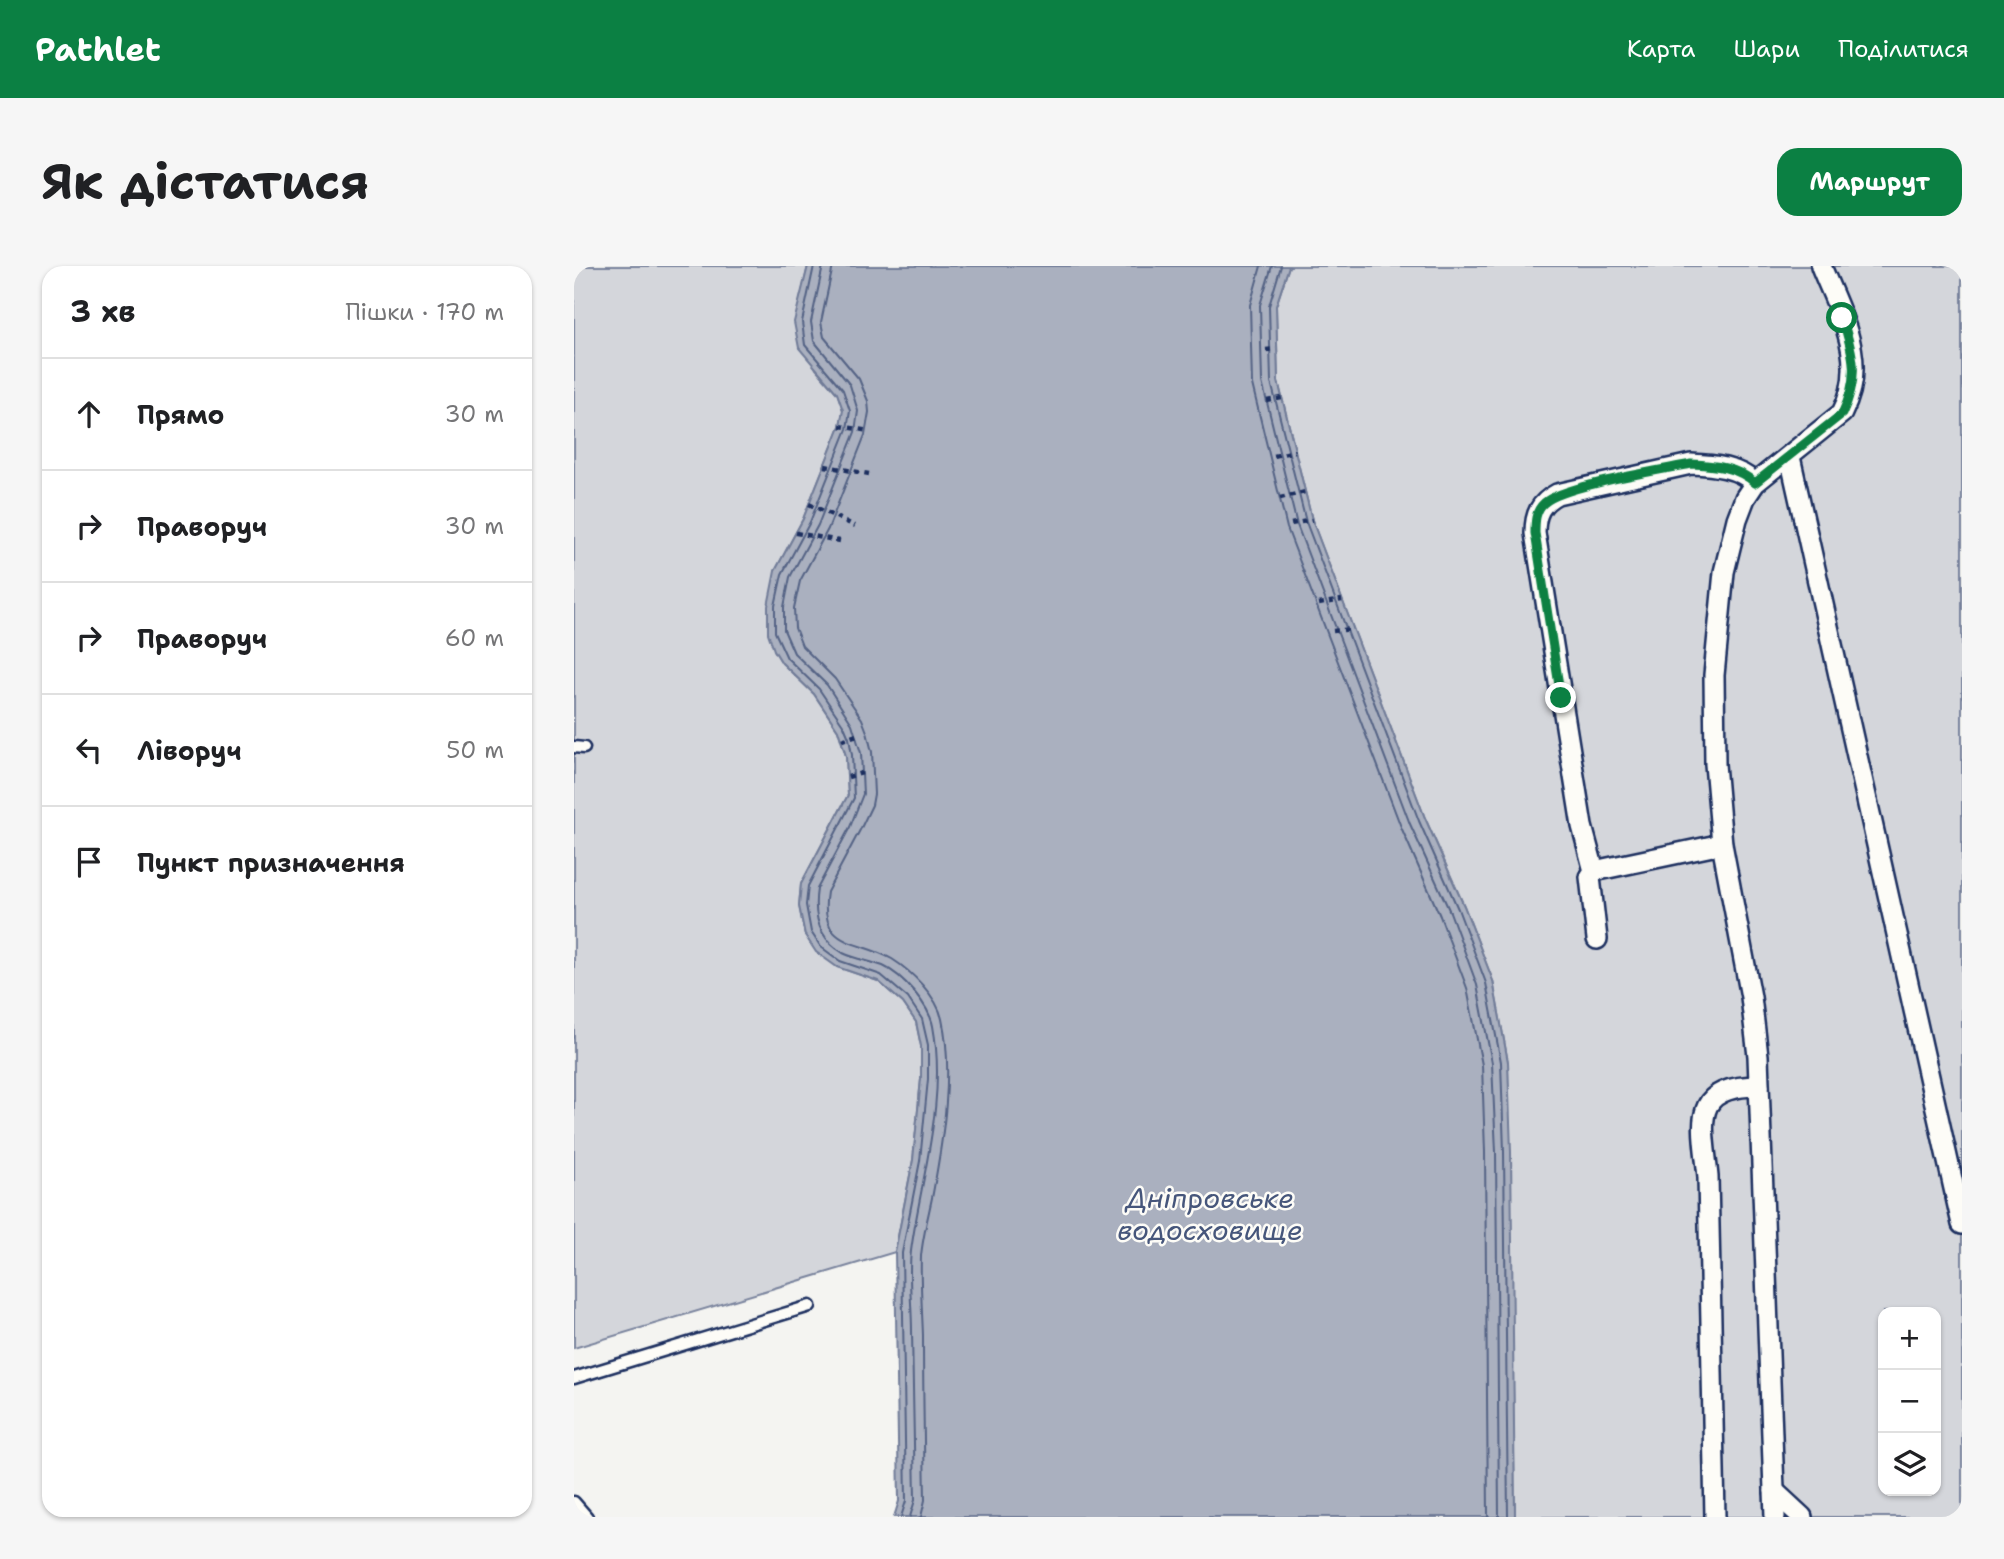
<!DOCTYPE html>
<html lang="uk">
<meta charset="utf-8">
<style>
:root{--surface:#fff;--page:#f6f6f6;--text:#202124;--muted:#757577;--line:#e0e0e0;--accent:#0b8043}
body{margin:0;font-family:"Shantell Sans",sans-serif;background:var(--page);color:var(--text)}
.controls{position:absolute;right:21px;bottom:21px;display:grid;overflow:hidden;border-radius:14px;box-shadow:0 2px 5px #0004}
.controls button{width:63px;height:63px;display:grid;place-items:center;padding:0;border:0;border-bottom:2px solid var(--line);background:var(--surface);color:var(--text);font:35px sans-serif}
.stop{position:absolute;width:21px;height:21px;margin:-16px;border:5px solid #0b8043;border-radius:50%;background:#fff}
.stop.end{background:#0b8043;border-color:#fff;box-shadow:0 2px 7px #0008}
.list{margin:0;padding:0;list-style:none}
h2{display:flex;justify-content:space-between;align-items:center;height:91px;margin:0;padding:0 28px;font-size:30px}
h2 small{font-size:23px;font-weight:400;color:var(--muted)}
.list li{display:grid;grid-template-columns:46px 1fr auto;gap:21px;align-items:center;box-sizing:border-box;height:112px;padding:0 28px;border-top:2px solid var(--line)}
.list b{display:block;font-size:26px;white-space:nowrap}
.list em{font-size:23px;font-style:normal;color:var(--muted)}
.icon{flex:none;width:38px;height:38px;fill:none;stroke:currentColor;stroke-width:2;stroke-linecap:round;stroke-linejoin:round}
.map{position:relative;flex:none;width:1388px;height:1251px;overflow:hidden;border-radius:21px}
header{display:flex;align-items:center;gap:42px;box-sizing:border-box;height:98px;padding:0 35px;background:var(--accent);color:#fff}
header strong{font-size:33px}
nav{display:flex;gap:38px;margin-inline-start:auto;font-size:24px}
.intro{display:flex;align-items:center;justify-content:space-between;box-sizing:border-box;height:168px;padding:0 42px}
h1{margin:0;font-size:49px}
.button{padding:18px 32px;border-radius:21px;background:var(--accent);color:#fff;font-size:24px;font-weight:700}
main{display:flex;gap:42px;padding:0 42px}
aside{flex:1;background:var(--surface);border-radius:21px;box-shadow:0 2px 5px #0004}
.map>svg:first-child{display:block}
.green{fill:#d4d6db;stroke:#78829c;stroke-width:2;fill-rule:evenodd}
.water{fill:#aab0bf;stroke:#717c98;stroke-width:2}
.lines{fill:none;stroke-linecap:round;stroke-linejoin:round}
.shore{stroke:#546385;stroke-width:2}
.lane-casing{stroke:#1b2f5e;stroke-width:15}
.street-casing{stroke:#1b2f5e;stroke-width:24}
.path{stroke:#1b2f5e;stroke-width:4.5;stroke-dasharray:5 5;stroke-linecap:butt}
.lane{stroke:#fdfcf7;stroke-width:10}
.street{stroke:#fdfcf7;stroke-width:19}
.route{stroke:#0b8043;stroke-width:9}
.labels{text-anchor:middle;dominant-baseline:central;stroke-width:5;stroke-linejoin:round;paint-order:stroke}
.water-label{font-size:28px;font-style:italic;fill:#46567b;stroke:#fdfcf7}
</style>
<header>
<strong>Pathlet</strong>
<nav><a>Карта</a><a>Шари</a><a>Поділитися</a></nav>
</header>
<div class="intro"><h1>Як дістатися</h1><a class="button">Маршрут</a></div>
<main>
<aside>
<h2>3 хв<small>Пішки · 170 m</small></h2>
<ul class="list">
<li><svg class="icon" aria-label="ahead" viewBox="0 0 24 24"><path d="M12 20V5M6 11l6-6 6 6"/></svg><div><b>Прямо</b></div><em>30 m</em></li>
<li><svg class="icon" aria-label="right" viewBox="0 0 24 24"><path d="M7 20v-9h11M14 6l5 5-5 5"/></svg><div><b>Праворуч</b></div><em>30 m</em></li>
<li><svg class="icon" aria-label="right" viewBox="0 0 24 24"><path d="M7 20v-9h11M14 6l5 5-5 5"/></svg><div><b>Праворуч</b></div><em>60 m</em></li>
<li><svg class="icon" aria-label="left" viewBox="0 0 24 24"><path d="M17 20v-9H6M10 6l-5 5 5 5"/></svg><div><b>Ліворуч</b></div><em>50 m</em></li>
<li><svg class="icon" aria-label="arrive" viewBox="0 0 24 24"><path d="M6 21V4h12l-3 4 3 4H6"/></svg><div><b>Пункт призначення</b></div></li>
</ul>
</aside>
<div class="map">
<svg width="1388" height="1251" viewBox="0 0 1388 1251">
<rect width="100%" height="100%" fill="#f4f4f1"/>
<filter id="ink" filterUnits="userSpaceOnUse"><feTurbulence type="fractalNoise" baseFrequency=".0143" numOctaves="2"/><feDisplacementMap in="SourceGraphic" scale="14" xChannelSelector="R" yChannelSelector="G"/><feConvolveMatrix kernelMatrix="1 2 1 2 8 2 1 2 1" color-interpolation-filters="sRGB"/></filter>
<g filter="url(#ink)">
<g class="green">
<path d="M0,0H234L221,56L242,103L263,127L269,144L266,160L229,253L201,305L200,384L208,397L240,428L264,464L272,490L274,529L227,618L225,640L231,669L263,701L304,715L329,737L342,756L347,780V813L339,894L321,986L0,1082Z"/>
<path d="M715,0H1388V1251H941L934,796L919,715L890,640L851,552L738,254L704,115L702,40ZM1309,1046H1362V1225H1309Z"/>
</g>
<path class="water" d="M234,0H715L702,40L704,115L738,254L851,552L890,640L919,715L934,796L937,886L941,1251H320L325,1235L321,986L339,894L347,813V780L342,756L329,737L304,715L263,701L242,686L231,669L225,640L227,618L274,529L272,490L264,464L240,428L208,397L200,384L194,367V340L201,305L229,253L266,160L269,144L263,127L225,82L220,56Z"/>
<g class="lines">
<g class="shore">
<path d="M240,0L228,56L231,79L269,124L276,145L273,163L236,256L208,308L201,340V366L213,392L245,423L270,460L275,472L278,489L280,532L234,620L232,639L237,666L247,681L266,695L307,709L334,732L348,753L354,779V813L346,895L328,987L332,1235L327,1251"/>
<path d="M249,0L237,56L240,75L276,119L284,145L281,166L244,259L216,311L210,341V364L220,387L253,419L278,458L287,487L289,528L276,561L243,623C239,649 245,673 269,687C281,693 296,695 309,700C329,709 355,739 359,760C373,835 347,911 337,985C334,1011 338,1039 338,1065C339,1121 340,1178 341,1234L336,1251"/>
<path d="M259,0L247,56L250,71L285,113L294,135L295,146L291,169L254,263L226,315L220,342L221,362L228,380L261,413L288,453L293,466L298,486L300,528L298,539L286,564L253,626C244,683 284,673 318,693C337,705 363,730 368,753C380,806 369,873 359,927C355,947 349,969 347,990C346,1016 348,1043 349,1069C349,1124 350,1179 351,1234L347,1251"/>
<path d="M687,0L676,39L678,118L713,262L827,561L866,650L893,722L908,799L911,886L914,1251"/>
<path d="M698,0L686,39L688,116L723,259L836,558L876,646L903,719L918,797L922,886L925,1251"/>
<path d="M707,0L695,40L697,116L732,256L845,555L884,643L912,717L927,796L930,886L934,1251"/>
</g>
<g class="lane-casing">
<g id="lane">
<path d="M0,481L10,482"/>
<path d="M0,1112L236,1040"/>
<path d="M0,1236L13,1251"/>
</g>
</g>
<g class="street-casing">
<g id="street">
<path d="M1216,191L1388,958"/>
<path d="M1020,605L1148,578"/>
<path d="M1023,673L1016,611L1020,605L1008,560L961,267C961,248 966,237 983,228L1117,198C1140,199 1164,201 1181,217"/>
<path d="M1200,1225L1228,1251"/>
<path d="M1141,1251L1134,911C1129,858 1115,820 1185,820"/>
<path d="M1201,1251L1184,790L1177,731L1148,578L1141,498L1140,409L1150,306L1163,253L1171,232L1181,217L1268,147C1295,95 1267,50 1247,0"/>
</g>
</g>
<g class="path">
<path d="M692,84L702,83"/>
<path d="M693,135L708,132"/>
<path d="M266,160L295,165"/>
<path d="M700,190L721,185"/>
<path d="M251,200L295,208"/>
<path d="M706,232L731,226"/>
<path d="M235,238L281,260"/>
<path d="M717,258L738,254"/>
<path d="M222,267L266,275"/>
<path d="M745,338L768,334"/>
<path d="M759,365L779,363"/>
<path d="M268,474L283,469"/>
<path d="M274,511L288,507"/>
</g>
<use href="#lane" class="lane"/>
<use href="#street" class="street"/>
</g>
</g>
<g class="lines" filter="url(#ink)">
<path class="route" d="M987,432L961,267C961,256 961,245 970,237C987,220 1088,204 1117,198C1140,199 1164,201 1181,217L1268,148C1286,111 1280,89 1268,52"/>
</g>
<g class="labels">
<g class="water-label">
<text x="636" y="932">Дніпровське<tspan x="636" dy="32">водосховище</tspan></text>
</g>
</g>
</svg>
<div class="controls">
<button>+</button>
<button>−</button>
<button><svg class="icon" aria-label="layers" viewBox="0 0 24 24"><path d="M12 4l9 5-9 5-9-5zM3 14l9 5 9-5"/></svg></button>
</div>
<div class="stop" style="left:1268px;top:52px"></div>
<div class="stop end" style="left:987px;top:432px"></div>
</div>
</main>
